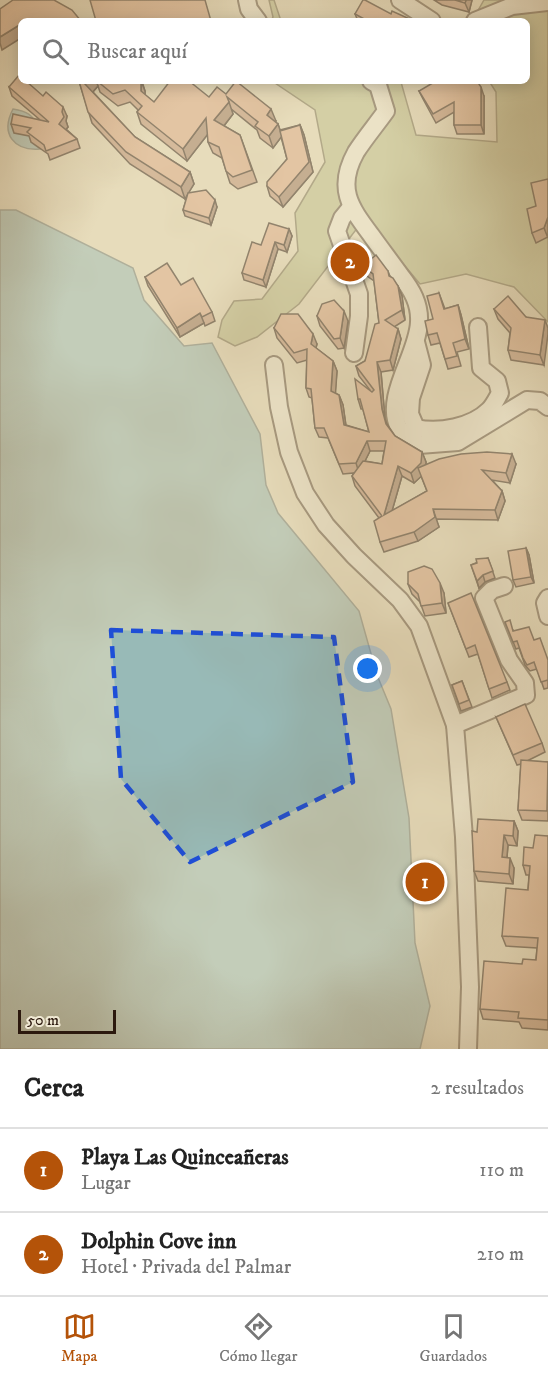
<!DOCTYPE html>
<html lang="es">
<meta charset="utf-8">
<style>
:root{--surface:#fff;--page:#f2f2f2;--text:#222;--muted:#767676;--line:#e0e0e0;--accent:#b45309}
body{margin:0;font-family:"IM FELL DW Pica",serif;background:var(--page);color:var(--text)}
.scale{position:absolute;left:18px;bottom:15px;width:98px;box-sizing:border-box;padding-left:6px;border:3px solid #2c190e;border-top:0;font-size:16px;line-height:21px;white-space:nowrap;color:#2c190e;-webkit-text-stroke:4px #efe8d3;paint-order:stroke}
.you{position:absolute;left:368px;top:669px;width:21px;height:21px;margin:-15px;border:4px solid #fff;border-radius:50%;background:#1a73e8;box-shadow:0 0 0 9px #1a73e833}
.badge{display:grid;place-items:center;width:39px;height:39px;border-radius:50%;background:var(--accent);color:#fff;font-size:20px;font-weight:700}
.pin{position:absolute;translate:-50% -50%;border:3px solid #fff;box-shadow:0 2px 6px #0006}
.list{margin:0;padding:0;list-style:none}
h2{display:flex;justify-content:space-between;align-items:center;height:78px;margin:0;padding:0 24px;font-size:26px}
h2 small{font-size:20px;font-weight:400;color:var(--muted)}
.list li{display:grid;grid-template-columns:39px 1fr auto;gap:18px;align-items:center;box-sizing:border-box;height:84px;padding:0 24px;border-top:2px solid var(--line)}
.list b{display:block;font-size:22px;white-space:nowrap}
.list p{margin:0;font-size:20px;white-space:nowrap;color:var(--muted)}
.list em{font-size:20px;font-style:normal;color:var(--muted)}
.icon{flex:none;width:33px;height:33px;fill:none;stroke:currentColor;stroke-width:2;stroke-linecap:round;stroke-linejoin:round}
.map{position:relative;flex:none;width:548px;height:1049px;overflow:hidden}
.search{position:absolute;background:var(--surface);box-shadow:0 3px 15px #0003;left:18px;right:18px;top:18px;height:66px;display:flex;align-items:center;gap:15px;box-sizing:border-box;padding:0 21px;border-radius:9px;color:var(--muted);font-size:22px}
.sheet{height:246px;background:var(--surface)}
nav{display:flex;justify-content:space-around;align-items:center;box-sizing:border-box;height:84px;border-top:2px solid var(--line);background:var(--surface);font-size:16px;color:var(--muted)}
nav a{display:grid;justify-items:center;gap:3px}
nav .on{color:var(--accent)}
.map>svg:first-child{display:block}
.green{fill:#bcbe8b;stroke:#746c4c;stroke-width:1.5}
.water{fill:#98bab7;stroke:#6d7a73;stroke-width:1.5}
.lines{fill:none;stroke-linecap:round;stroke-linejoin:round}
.minor-casing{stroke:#5b4a39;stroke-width:20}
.minor{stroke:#efe8d3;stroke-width:16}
.wall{fill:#be9073;stroke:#2c190e;stroke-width:1.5;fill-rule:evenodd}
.shaded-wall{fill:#9b765e;stroke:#2c190e;stroke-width:1.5}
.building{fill:#dda886;stroke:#2c190e;stroke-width:1.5}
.marked{fill:none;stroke:#1d4ed8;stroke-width:4.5;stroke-dasharray:12 8;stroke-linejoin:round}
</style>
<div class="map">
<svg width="548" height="1049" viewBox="0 0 548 1049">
<rect width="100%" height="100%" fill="#e7dcbb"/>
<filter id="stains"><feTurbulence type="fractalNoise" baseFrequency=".00333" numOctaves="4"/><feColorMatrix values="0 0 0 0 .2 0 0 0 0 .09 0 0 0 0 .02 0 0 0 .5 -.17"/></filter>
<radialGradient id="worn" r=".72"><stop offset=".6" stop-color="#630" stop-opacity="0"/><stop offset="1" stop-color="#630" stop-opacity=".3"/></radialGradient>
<g class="green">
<path d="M269,0H274L281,21H271L273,17Z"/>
<path d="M484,0H548V322L514,287L466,274L420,284L365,218L299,304L257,337L235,346L218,337L222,320L234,301L262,299L298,251L295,213L325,162L315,110L272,81H397L401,82L416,135L497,142L496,92L489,81H527V21H472Z"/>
</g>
<g class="water">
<path d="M13,109C27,111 33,115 39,128L31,142L40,149C14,151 0,134 13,109Z"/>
<path d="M0,210H16L133,268L144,300L184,346L212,343L260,434L266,485L278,513L359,611L377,675L391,709L409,818L415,943L430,1006L420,1049H0Z"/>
</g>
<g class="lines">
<g class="minor-casing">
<g id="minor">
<path d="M247,0L249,9L258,21"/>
<path d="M400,0L432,21"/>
<path d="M475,21L512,6L548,2"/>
<path d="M371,81L378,85L386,111C376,125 365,138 356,152C336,188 350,207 371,235C381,249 391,262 401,276C412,290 420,304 419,322C418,354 383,397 399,428C402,434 413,440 419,445L458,442L527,400L540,401L548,407"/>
<path d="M351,207L342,218L337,231L359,294V316L354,353"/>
<path d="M416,342L422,365L411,398L410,414L416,428C439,433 472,427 489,410C494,405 497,398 500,393L497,381L481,368L478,327"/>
<path d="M274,365L279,407L289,452L305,493L326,525L354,556L400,600L419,626L455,725"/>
<path d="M548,598L545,603L548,616"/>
<path d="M468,1049L470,987L464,837L455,725L526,695L525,683L509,660L484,598L492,590L504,586"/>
</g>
</g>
<use href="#minor" class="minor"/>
</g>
<g class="wall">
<path d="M434,0H472L469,12L442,5Z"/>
<path d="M355,14H391L414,21H358Z"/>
<path d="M79,81H142L145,91V95L154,102L209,97L226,94L276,121L275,122L278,124L280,130L300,125L304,135L313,172L283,207L270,196L267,186L287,159L281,137L273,148L260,138L257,130L231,109L233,114L224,126L240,135L257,182L238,189L230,183L222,158L213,153L208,142V134L187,161L141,124L137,112L138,110L130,102L118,106L100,92L98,86L93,92L135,137L190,172L194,184L188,193L217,207L211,225L185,216L183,210L188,194L185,199L130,164L92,123Z"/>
<path d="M9,87L67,116L66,121L68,127L66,129L77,139L80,148L50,160L48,154L31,142L29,136L14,133L11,124L39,119L12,96Z"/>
<path d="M419,91L484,96V134H457L454,125V112L436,123L423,99Z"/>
<path d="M536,206L548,237L536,243L532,233Z"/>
<path d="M289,229L292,236L287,252L278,249L266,287L244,280L242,273L261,245Z"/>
<path d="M363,266L388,271L390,277L398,286L402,296L405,320L394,327L398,329L401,339L393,370L381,372L385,419L387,424L395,436L422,452L426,462V465L516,464L510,483L492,480L502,491L505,501L498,520L436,519L439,527L418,541L384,552L380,542L379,518L355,486L352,476L354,473L343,474L328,438L319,437L315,428L312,398L309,397L306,388L307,360L297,363L277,338L274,328L317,344L316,348L333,361L337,371L335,393L339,395L343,405L346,425L369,432L363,409H361L358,399L370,390L359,376L356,366L365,361L379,323L374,281L367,276ZM370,451H384L382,464L365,461ZM402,476L414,483L421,476L427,491L392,511Z"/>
<path d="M145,277L181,285L212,312L215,321L205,326L204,323L180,337L148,286Z"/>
<path d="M439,293L445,309L458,305L461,315L469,349L457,352L461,366L448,369L440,343L431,345L428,335L433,319Z"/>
<path d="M494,309L526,317L544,365L511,360L508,350L510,333L498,319Z"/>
<path d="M317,316L348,321L344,348L338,349L320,326Z"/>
<path d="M526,548L529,555L534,583L516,587L513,580Z"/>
<path d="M488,558L495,578L485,582L479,588L471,565Z"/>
<path d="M408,584L444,593L446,613L425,616L420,602L412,594Z"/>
<path d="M448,603L507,682L510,690L492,698L478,654L469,657Z"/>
<path d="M505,622L514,631L534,640L548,660V688L544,689L537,669L530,671L525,665L519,648L516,649Z"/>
<path d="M462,681L472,707L461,711L452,685Z"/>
<path d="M496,717L542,743L545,752L527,761L548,762V821L522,820L518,810L521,764L517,765Z"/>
<path d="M514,821L518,831L517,846L508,845L507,858L514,868L513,884L478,881L474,871L477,832Z"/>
<path d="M548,836V1030L522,1028L519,1022L483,1019L480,1009L522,964L536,960L537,948L506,946L502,936L528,890L529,875H526L523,865L533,848Z"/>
</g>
<g class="shaded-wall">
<path d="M466,0H472L469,12L465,3Z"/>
<path d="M21,24V38L2,50L0,43V37Z"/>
<path d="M88,81H96L98,86L90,95L85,84Z"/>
<path d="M141,81L145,91V103L141,91Z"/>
<path d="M481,87L484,96V134L481,125Z"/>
<path d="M229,102L233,114L219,132L214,120Z"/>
<path d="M63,107L67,116L66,121L68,127L63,133L59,124Z"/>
<path d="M271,109L276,121L271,127L267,115Z"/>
<path d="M206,118L211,130L187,161L183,149Z"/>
<path d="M278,124L282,136L273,148L269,136Z"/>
<path d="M300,125L304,135L313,172L283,207L279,197Z"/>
<path d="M190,172L194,184L185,199L181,187Z"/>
<path d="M215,200L217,207L211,225L209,218Z"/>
<path d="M548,217V238L544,228Z"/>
<path d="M289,229L292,236L287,252L284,245Z"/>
<path d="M275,242L278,249L266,287L263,280Z"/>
<path d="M398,286L402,296L405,320L402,310Z"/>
<path d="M458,305L461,315L469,349L465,339Z"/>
<path d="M344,311L348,321L344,348L340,338Z"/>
<path d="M200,313L204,323L180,337L177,328Z"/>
<path d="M545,320L548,328V334L544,365L540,355Z"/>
<path d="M398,329L401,339L393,370L390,360Z"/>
<path d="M313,334L317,344L314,354L311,344Z"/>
<path d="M333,361L337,371L335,401L331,391Z"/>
<path d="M377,362L381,372L385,419L382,409Z"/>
<path d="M339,395L343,405L347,434L344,425Z"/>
<path d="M367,441L370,451L359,473L356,463Z"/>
<path d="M422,452L426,462L425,473L414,483L411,473Z"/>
<path d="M512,454L516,464L510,483L506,473Z"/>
<path d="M398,466L402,476L388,525L384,515Z"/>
<path d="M502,491L505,501L498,520L495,510Z"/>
<path d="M433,509L439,527L418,541L414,532Z"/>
<path d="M526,548L529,555L534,583L531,577Z"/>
<path d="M483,575L485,582L479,588L477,581Z"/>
<path d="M440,583L444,593L446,613L442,603Z"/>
<path d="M514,821L518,831L517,846L513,836Z"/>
<path d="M504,835L508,845L506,867L502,857Z"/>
<path d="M510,858L514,868L513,884L509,874Z"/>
</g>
<g class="building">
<path d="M13,0H54L72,10L81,21H21V24L0,37V9Z"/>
<path d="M90,0H205L211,21H96Z"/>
<path d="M363,0H365L391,14L392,11L414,21H365L366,20L355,14Z"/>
<path d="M455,0H466L465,3Z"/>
<path d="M19,75L21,77V81H26L43,96L46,92L63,107L62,112L64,117L59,124L77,139L46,151L44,145L27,132L31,128L11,124L13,114L49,122L9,87Z"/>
<path d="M79,81H88L85,84L135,137L190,172L181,187L126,152L88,112Z"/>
<path d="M97,81H141V91L154,102L170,81H189L209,97L217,87L226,94L236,81L271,109L267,115L278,124L269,136L255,126L258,122L227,97L229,102L214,120L240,135L252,170L233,177L226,171L219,147L208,142L206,118L183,149L137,112L142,106L125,90L113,94Z"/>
<path d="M436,81H477L481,87V125H454V102L433,114L419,91Z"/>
<path d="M300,125L309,162L279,197L267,186V182L287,159L280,131Z"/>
<path d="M548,179V217L544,228L532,233L527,209L536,206L531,183Z"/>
<path d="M206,190L215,200L209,218L183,210L188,193Z"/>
<path d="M269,223L289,229L284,245L275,242L263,280L242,273L252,242L261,245Z"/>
<path d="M376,255L388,271L389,276L393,278L398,286L402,310L385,320L398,329L390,360L377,362L382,409L386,424L395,436L422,452L421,463L411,473L398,466L384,515L427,491L418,468L439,459L461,454L487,452L512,454L506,473L482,470L502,491L495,510L433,509L435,517L414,532L380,542L374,521L382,516L352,476L363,461L382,464L386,441H367L356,463L339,464L324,428H315L311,389L306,388L307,349L294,353L274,328L281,314H298L313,334L311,344L333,361L331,391L339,395L344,425L369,432L360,399H358L355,379L372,392L374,390L356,366L365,361L375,324L379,323L373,274L363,266Z"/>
<path d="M167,263L181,285L193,278L212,312L202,317L200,313L177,328L145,277Z"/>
<path d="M439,293L444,309L458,305L465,339L453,343L457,356L445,359L437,333L428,335L425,321L433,319L427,296Z"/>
<path d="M508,296L526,317L545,320L540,355L508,350L511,328L494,309Z"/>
<path d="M334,300L344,311L340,338L334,339L317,316L322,304Z"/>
<path d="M526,548L531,577L513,580L508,551Z"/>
<path d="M488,558L493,571L483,575L477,581L471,565L477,563L476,559Z"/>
<path d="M424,566L432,569L440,583L442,603L421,606L418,594L408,584V572Z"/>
<path d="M471,593L507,682L489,689L475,645L466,649L448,603Z"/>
<path d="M510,620L513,631L529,627L534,640L540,638L548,660V680L541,682L534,662L527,665L523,658L517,641L513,642L505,622Z"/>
<path d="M462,681L469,700L459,704L452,685Z"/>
<path d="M525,704L542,743L513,755L496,717Z"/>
<path d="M521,760L548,762L547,811L518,810Z"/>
<path d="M478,819L514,821L513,836L504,835L502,857L510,858L509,874L474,871L472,831L477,832Z"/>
<path d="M535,835L548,836V1020L518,1018L519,1012L480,1009L484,961L522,964L523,959L536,960L538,938L502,936L506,888L528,890L530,866L523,865L524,847L533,848Z"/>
</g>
<path d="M0 0H548V1049H0ZM111,630L334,637L353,782L190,862L121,779Z" fill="#e7dcbb" fill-opacity=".55" fill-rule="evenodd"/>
<path class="marked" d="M111,630L334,637L353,782L190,862L121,779Z"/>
<rect width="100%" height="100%" filter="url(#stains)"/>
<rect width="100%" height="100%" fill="url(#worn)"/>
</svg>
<div class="scale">50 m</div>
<div class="you"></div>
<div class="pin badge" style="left:425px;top:882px">1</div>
<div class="pin badge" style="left:350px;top:262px">2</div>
<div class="search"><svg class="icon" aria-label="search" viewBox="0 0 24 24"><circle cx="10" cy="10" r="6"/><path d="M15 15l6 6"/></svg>Buscar aquí</div>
</div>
<section class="sheet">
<h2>Cerca<small>2 resultados</small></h2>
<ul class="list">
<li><span class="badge">1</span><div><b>Playa Las Quinceañeras</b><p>Lugar</p></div><em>110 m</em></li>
<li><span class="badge">2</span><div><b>Dolphin Cove inn</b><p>Hotel · Privada del Palmar</p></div><em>210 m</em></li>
</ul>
</section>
<nav>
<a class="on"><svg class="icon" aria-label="map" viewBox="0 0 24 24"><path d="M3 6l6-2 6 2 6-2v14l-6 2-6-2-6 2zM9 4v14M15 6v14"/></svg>Mapa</a>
<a><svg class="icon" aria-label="directions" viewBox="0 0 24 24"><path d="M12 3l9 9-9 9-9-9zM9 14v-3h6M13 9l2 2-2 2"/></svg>Cómo llegar</a>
<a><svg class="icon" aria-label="saved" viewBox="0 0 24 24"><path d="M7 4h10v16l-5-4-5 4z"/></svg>Guardados</a>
</nav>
